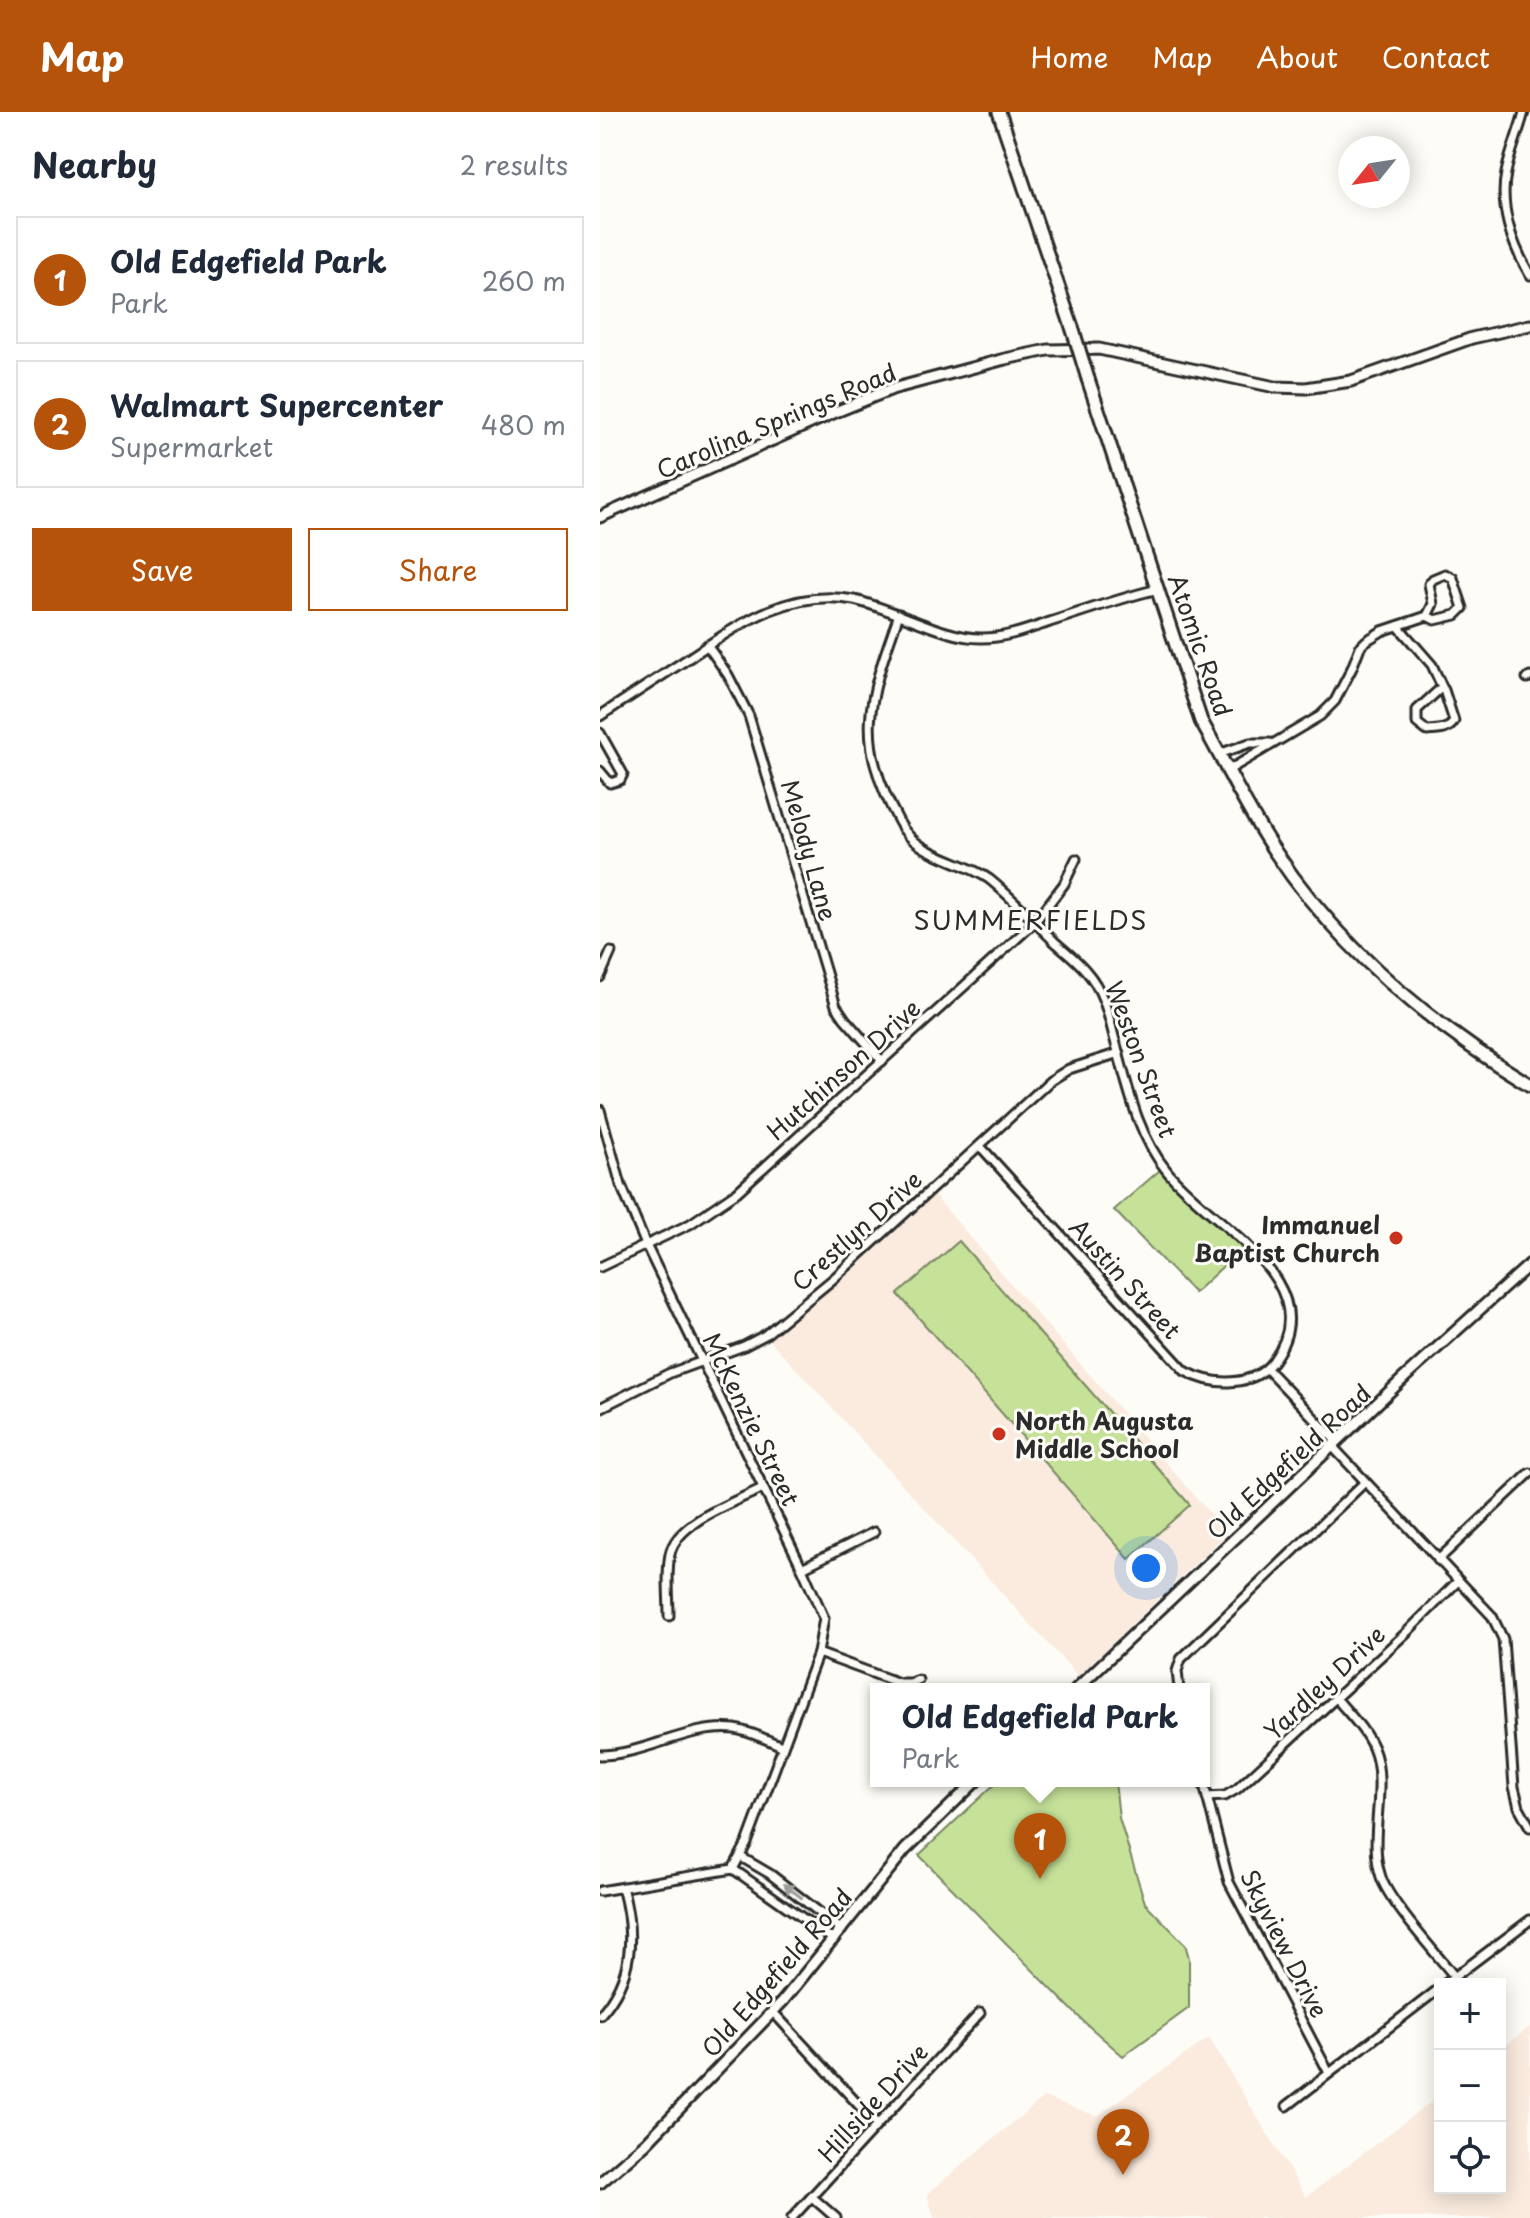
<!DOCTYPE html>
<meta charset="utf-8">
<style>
:root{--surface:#fff;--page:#f2f2f3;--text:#1f2937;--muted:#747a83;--line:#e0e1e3;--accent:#b45309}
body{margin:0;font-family:"Playpen Sans",sans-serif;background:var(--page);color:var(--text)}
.controls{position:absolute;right:24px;bottom:24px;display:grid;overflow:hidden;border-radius:0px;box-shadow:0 4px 20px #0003}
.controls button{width:72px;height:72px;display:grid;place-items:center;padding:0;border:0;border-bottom:2px solid var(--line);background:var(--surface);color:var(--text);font:40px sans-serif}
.compass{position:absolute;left:738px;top:24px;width:72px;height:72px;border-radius:50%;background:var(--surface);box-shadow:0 4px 20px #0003;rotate:240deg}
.you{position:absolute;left:546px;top:1456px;width:28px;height:28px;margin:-20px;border:6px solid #fff;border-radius:50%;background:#1a73e8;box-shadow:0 0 0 12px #1a73e833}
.badge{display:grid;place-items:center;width:52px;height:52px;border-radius:50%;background:var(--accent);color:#fff;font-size:26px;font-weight:700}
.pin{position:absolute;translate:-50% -66px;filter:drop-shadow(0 2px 4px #0008)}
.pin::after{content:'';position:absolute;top:42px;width:28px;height:24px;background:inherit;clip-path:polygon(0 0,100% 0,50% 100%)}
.popup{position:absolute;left:270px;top:1571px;width:340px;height:104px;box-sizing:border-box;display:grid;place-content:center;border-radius:0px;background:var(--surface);filter:drop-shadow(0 2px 6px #0005);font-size:26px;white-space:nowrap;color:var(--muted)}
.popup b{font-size:30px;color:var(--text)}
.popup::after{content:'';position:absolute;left:50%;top:100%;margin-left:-16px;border:16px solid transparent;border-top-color:var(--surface)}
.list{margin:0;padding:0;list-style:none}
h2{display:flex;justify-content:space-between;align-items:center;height:104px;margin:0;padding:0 32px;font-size:34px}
h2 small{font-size:26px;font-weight:400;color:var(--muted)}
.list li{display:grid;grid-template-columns:52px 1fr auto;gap:24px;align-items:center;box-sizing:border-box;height:128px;margin:0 16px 16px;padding:0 16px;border:2px solid var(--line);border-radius:0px}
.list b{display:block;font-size:30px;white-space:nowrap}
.list p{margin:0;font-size:26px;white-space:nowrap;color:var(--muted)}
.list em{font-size:26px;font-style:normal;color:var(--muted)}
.actions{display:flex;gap:16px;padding:24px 32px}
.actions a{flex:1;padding:18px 0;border:2px solid var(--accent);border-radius:0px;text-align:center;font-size:28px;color:var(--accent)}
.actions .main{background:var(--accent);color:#fff}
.icon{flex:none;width:44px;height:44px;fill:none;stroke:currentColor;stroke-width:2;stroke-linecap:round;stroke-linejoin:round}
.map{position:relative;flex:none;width:930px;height:2106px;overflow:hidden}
header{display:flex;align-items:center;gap:48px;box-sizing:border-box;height:112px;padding:0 40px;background:var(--accent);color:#fff}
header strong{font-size:38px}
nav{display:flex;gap:44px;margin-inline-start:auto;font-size:28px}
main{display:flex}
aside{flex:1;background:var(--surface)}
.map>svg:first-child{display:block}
.built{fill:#faebde}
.green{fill:#c6e299;stroke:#788662;stroke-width:2}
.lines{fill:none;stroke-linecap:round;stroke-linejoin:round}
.minor-casing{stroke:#2b2b2b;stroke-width:13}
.tertiary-casing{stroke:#2b2b2b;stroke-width:15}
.secondary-casing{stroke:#2b2b2b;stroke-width:17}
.minor{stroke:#fdfcf7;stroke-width:7}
.tertiary{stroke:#fdfcf7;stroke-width:9}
.secondary{stroke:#fdfcf7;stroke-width:11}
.secondary-bridge-casing{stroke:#2b2b2b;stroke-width:17;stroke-linecap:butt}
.secondary-bridge{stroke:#fdfcf7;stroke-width:11}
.oneway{fill:#9e9e9b}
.poi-dot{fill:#c8321e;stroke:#fdfcf7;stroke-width:3}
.labels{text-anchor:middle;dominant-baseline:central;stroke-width:6;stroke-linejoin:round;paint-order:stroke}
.street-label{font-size:24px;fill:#2b2b2b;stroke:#fdfcf7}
.poi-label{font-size:24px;font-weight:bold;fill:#2b2b2b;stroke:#fdfcf7;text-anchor:end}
.neighbourhood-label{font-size:26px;letter-spacing:2px;fill:#2b2b2b;stroke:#fdfcf7}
</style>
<header>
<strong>Map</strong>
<nav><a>Home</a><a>Map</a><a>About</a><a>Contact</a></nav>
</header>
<main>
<aside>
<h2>Nearby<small>2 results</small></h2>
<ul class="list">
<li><span class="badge">1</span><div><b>Old Edgefield Park</b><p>Park</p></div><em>260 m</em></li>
<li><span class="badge">2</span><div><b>Walmart Supercenter</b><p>Supermarket</p></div><em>480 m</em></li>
</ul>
<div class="actions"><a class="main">Save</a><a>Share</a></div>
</aside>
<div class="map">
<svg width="930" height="2106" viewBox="0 0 930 2106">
<rect width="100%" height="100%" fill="#fdfcf7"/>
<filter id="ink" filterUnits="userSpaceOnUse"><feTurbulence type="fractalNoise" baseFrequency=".0125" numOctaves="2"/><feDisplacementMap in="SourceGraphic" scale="16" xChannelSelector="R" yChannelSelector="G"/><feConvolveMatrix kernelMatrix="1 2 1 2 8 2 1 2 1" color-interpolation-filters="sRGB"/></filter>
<g filter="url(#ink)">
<g class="built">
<path d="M332,1081L627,1421L478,1564L165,1223Z"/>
<path d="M930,1915V2106H334L327,2082L444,1985L497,2004L609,1926L706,2085L840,1983V2076H900V1938Z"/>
</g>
<g class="green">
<path d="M561,1057L645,1134L594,1181L514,1098Z"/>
<path d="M359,1129L590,1393L529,1447L298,1182Z"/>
<path d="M398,1669H515L519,1706L545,1791L585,1832L589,1846V1896L523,1944L483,1909L319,1743Z"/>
</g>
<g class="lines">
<g class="minor-casing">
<g id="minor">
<path d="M924,0C919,20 910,40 906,61C899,95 912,133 930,163"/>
<path d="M845,462L853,466L863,496L856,503L835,508L827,504L833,492L829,472L833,467Z"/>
<path d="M299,502C269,587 253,625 299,710C317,745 359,746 389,767C413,786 433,809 455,830C465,839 477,848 486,859C503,878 508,901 514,925C527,971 536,1021 567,1059C608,1111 732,1170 673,1249C653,1276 612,1274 585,1259L380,1034"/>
<path d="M798,514L832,553L843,577"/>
<path d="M107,533L128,563L149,604L236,894L245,907L282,949"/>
<path d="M927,566L930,565"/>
<path d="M841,576L844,578L854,609C849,619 837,618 827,619L817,611V598Z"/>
<path d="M0,604C31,584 61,564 92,544C141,511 191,476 254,488C292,496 346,527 382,526C405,526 426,518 447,511C484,499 520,486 558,477"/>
<path d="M0,621L23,662L20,668L10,671L0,659"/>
<path d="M619,642L650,631H670"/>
<path d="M627,659L720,604L735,589L752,556L760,535L766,529L782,519L827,504"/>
<path d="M0,865L11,840"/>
<path d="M0,998L21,1073L46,1133L202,1456L224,1506L218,1541L147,1731L133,1757L0,1779"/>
<path d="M0,1155L90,1112L137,1080L435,810L464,772L476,747"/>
<path d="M667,1257L737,1330"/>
<path d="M0,1296L70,1261L144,1234L165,1223L233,1167L450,969L469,957L519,941"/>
<path d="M732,1334L892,1504L903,1527L914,1675L919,1695L930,1715"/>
<path d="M838,1448L930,1361"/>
<path d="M202,1456L274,1420"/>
<path d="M69,1504C69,1484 66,1462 70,1442C77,1409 135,1390 163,1376"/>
<path d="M218,1541L299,1571H310L318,1568"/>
<path d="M579,1577L577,1559L581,1547L765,1370"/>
<path d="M736,1586C748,1601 765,1617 773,1636C789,1674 767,1724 781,1765C789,1790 836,1841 854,1864"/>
<path d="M0,1643C45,1643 89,1612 135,1617C152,1620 167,1628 182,1634"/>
<path d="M603,1669L629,1770L729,1961"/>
<path d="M607,1685L625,1684L637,1677L806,1521L858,1469"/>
<path d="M141,1745L170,1762L242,1818"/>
<path d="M133,1757L234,1828"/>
<path d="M845,1872L930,1808"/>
<path d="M173,1900L277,2013"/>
<path d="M0,1903C34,1865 35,1822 22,1775"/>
<path d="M687,1994L840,1876"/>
<path d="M212,2085L236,2106"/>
<path d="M192,2106L380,1901"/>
</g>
</g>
<g class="tertiary-casing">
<g id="tertiary">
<path d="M0,405L238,299L292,277L405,247L448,238L499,237L675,275L706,276L751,269L872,226L930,213"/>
<path d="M476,1577L805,1265L930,1152"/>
<path d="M0,2071L46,2031L183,1889L305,1738L376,1669"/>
</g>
</g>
<g class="secondary-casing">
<g id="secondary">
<path d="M399,0L472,215"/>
<path d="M488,267L601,609C626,653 647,699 676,741C741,838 831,913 930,973"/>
</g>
</g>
<use href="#minor" class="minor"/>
<use href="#tertiary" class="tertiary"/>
<use href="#secondary" class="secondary"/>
<g class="secondary-bridge-casing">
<path id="secondary-bridge" d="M472,215L488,267"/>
</g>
<use href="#secondary-bridge" class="secondary-bridge"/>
</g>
<defs><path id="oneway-solid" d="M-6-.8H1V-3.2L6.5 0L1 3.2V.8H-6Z" transform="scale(2)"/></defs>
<use class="oneway" href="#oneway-solid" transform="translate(193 1779) rotate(-142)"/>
</g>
<g class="poi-dot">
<circle cx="796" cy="1126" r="8"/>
<circle cx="399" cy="1322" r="8"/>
</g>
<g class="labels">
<g class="street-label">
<text transform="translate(176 308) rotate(-23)">Carolina Springs Road</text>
<text transform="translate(601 533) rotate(71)">Atomic Road</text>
<text transform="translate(210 738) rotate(74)">Melody Lane</text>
<text transform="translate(542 947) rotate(70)">Weston Street</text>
<text transform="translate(243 957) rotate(-42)">Hutchinson Drive</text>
<text transform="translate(256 1118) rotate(-42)">Crestlyn Drive</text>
<text transform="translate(526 1166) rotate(48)">Austin Street</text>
<text transform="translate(152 1307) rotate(64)">McKenzie Street</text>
<text transform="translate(688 1349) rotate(-43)">Old Edgefield Road</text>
<text transform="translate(724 1570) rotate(-43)">Yardley Drive</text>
<text transform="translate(685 1831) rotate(63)">Skyview Drive</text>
<text transform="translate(176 1860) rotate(-49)">Old Edgefield Road</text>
<text transform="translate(272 1990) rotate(-48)">Hillside Drive</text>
</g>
<g class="poi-label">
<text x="780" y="1112">Immanuel<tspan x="780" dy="28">Baptist Church</tspan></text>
<text x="415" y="1308" text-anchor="start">North Augusta<tspan x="415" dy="28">Middle School</tspan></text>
</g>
<g class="neighbourhood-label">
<text x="431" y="807">SUMMERFIELDS</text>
</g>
</g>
</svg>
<div class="controls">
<button>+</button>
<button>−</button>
<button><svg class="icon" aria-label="locate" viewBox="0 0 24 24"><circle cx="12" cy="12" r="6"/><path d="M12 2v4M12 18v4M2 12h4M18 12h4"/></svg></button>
</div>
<svg class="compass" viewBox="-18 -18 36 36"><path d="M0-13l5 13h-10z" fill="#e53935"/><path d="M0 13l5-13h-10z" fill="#747a83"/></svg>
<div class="you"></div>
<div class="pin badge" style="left:440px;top:1767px">1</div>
<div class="popup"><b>Old Edgefield Park</b>Park</div>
<div class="pin badge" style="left:523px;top:2063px">2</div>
</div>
</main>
